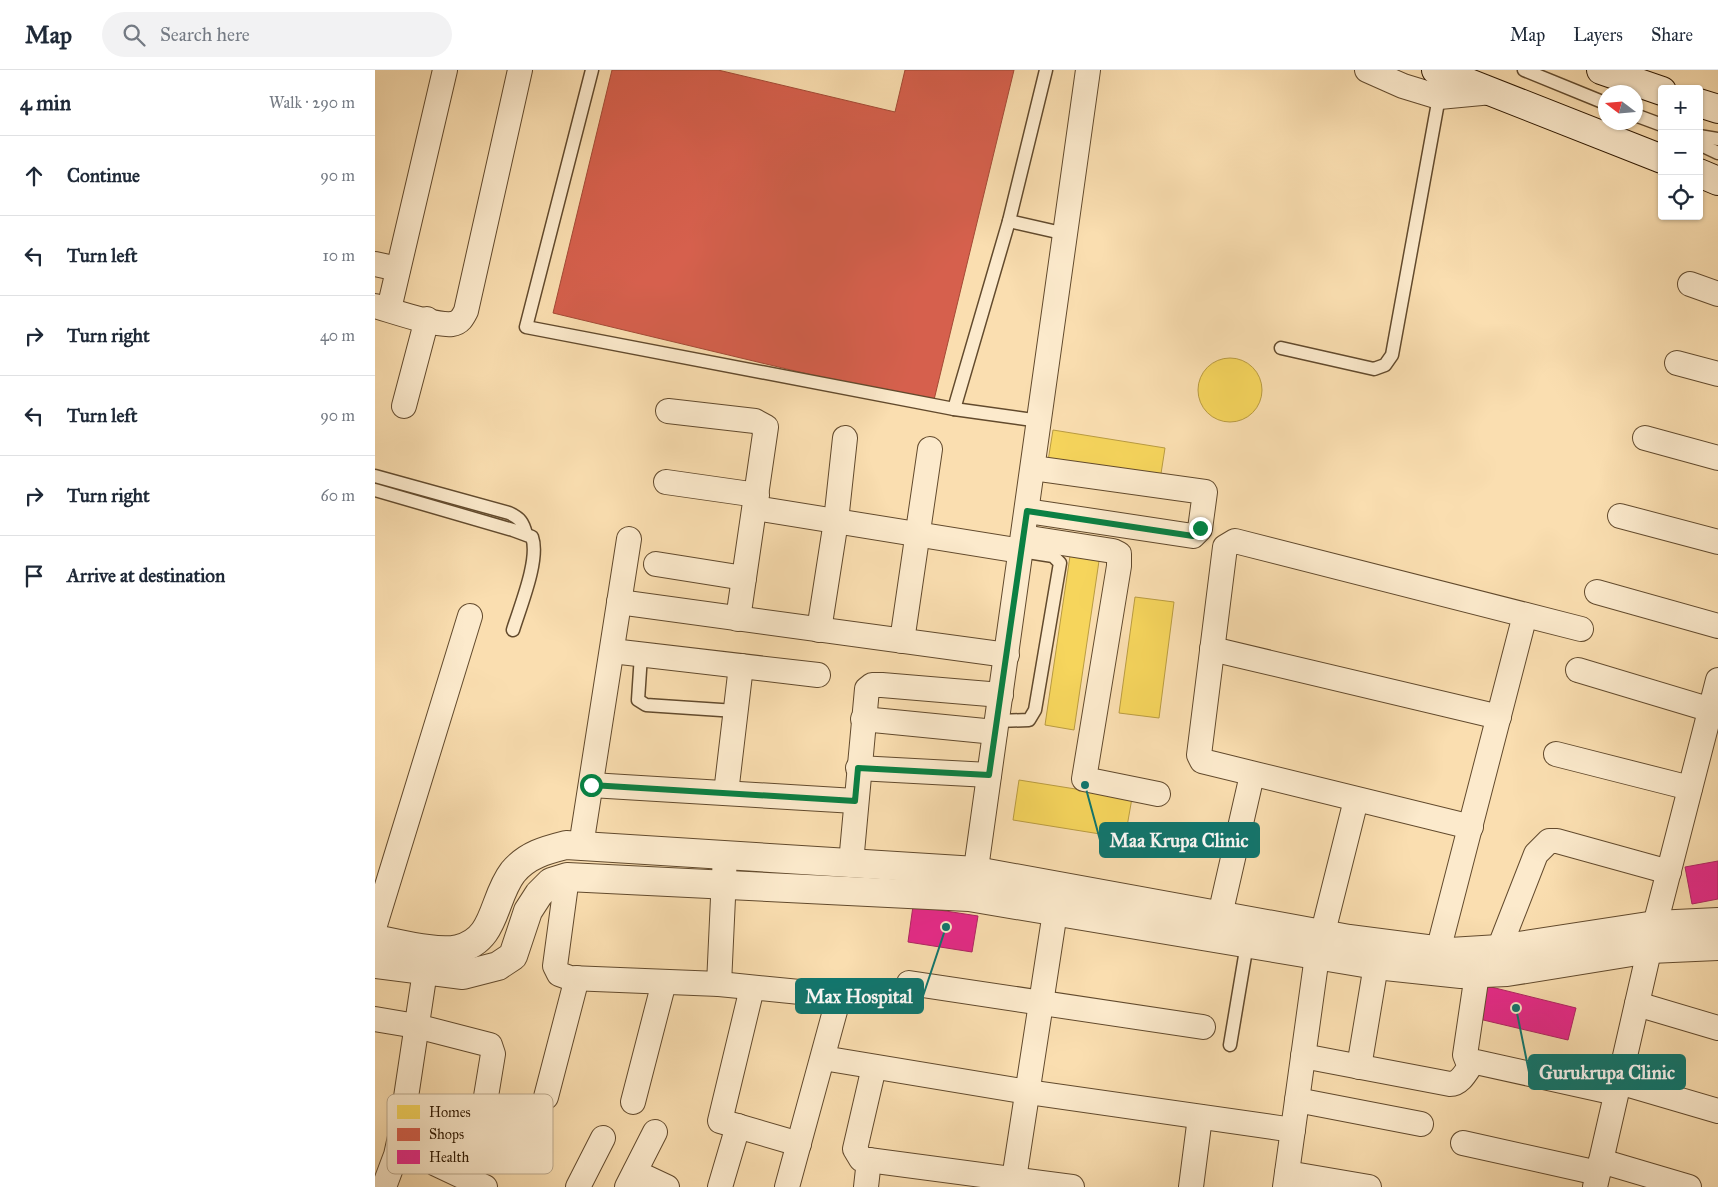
<!DOCTYPE html>
<meta charset="utf-8">
<style>
:root{--surface:#fff;--page:#f2f2f3;--text:#1f2937;--muted:#747a83;--line:#e0e1e3}
body{margin:0;font-family:"IM FELL Great Primer",serif;background:var(--page);color:var(--text)}
.controls{position:absolute;right:15px;top:15px;display:grid;overflow:hidden;border-radius:5px;box-shadow:0 1px 4px #0004}
.controls button{width:45px;height:45px;display:grid;place-items:center;padding:0;border:0;border-bottom:1px solid var(--line);background:var(--surface);color:var(--text);font:25px sans-serif}
.compass{position:absolute;left:1223px;top:15px;width:45px;height:45px;border-radius:50%;background:var(--surface);box-shadow:0 1px 4px #0004;rotate:286deg}
.stop{position:absolute;width:15px;height:15px;margin:-11px;border:4px solid #0b8043;border-radius:50%;background:#fff}
.stop.end{background:#0b8043;border-color:#fff;box-shadow:0 1px 5px #0008}
.list{margin:0;padding:0;list-style:none}
h2{display:flex;justify-content:space-between;align-items:center;height:65px;margin:0;padding:0 20px;font-size:21px}
h2 small{font-size:16px;font-weight:400;color:var(--muted)}
.list li{display:grid;grid-template-columns:32px 1fr auto;gap:15px;align-items:center;box-sizing:border-box;height:80px;padding:0 20px;border-top:1px solid var(--line)}
.list b{display:block;font-size:19px;white-space:nowrap}
.list em{font-size:16px;font-style:normal;color:var(--muted)}
.icon{flex:none;width:28px;height:28px;fill:none;stroke:currentColor;stroke-width:2;stroke-linecap:round;stroke-linejoin:round}
.map{position:relative;flex:none;width:1343px;height:1117px;overflow:hidden}
header{display:flex;align-items:center;gap:30px;box-sizing:border-box;height:70px;padding:0 25px;background:var(--surface);border-bottom:1px solid var(--line)}
header strong{font-size:24px}
nav{display:flex;gap:28px;margin-inline-start:auto;font-size:18px}
.search{width:350px;height:45px;background:var(--page);display:flex;align-items:center;gap:12px;box-sizing:border-box;padding:0 18px;border-radius:28px;color:var(--muted);font-size:19px}
main{display:flex}
aside{flex:1;background:var(--surface)}
.map>svg:first-child{display:block}
.homes{fill:#f6d55c;stroke:#ba9c41}
.shops{fill:#d6604d;stroke:#a44a36}
.health{fill:#e7298a;stroke:#b02461}
.lines{fill:none;stroke-linecap:round;stroke-linejoin:round}
.service-casing{stroke:#624a2d;stroke-width:15}
.minor-casing{stroke:#624a2d;stroke-width:26}
.tertiary-casing{stroke:#624a2d;stroke-width:30}
.secondary-casing{stroke:#2f1801;stroke-width:30}
.service{stroke:#fceacc;stroke-width:12}
.minor{stroke:#fceacc;stroke-width:24}
.tertiary{stroke:#fceacc;stroke-width:28}
.secondary{stroke:#fceacc;stroke-width:28}
.route{stroke:#0b8043;stroke-width:6}
.key{fill:#fceacc;stroke:#beab8f;stroke-width:1}
.key-label{font-size:14px;fill:#2f1801}
.leader{fill:none;stroke:#0f766e;stroke-width:2}
.callout-dot{fill:#0f766e;stroke:#fceacc;stroke-width:2}
.callout{fill:#0f766e;stroke:#0f766e;stroke-width:2}
.callout-label{font-size:19px;text-anchor:middle;font-weight:bold;fill:#fff}
</style>
<header>
<strong>Map</strong>
<div class="search"><svg class="icon" aria-label="search" viewBox="0 0 24 24"><circle cx="10" cy="10" r="6"/><path d="M15 15l6 6"/></svg>Search here</div>
<nav><a>Map</a><a>Layers</a><a>Share</a></nav>
</header>
<main>
<aside>
<h2>4 min<small>Walk · 290 m</small></h2>
<ul class="list">
<li><svg class="icon" aria-label="ahead" viewBox="0 0 24 24"><path d="M12 20V5M6 11l6-6 6 6"/></svg><div><b>Continue</b></div><em>90 m</em></li>
<li><svg class="icon" aria-label="left" viewBox="0 0 24 24"><path d="M17 20v-9H6M10 6l-5 5 5 5"/></svg><div><b>Turn left</b></div><em>10 m</em></li>
<li><svg class="icon" aria-label="right" viewBox="0 0 24 24"><path d="M7 20v-9h11M14 6l5 5-5 5"/></svg><div><b>Turn right</b></div><em>40 m</em></li>
<li><svg class="icon" aria-label="left" viewBox="0 0 24 24"><path d="M17 20v-9H6M10 6l-5 5 5 5"/></svg><div><b>Turn left</b></div><em>90 m</em></li>
<li><svg class="icon" aria-label="right" viewBox="0 0 24 24"><path d="M7 20v-9h11M14 6l5 5-5 5"/></svg><div><b>Turn right</b></div><em>60 m</em></li>
<li><svg class="icon" aria-label="arrive" viewBox="0 0 24 24"><path d="M6 21V4h12l-3 4 3 4H6"/></svg><div><b>Arrive at destination</b></div></li>
</ul>
</aside>
<div class="map">
<svg width="1343" height="1117" viewBox="0 0 1343 1117">
<rect width="100%" height="100%" fill="#fadeb0"/>
<filter id="stains"><feTurbulence type="fractalNoise" baseFrequency=".004" numOctaves="4"/><feColorMatrix values="0 0 0 0 .2 0 0 0 0 .09 0 0 0 0 .02 0 0 0 .5 -.17"/></filter>
<radialGradient id="worn" r=".72"><stop offset=".6" stop-color="#630" stop-opacity="0"/><stop offset="1" stop-color="#630" stop-opacity=".3"/></radialGradient>
<g class="homes">
<circle cx="855" cy="320" r="32"/>
<path d="M678,360L790,378L785,410L673,391Z"/>
<path d="M695,486L724,491L699,660L670,655Z"/>
<path d="M760,527L799,532L784,648L744,643Z"/>
<path d="M644,710L757,728L750,768L638,750Z"/>
</g>
<path class="shops" d="M237,0H343L520,42L530,0H639L558,334L178,243Z"/>
<g class="health">
<path d="M1343,791V829L1317,834L1310,797Z"/>
<path d="M538,836L603,846L597,882L533,872Z"/>
<path d="M1112,916L1201,938L1193,970L1104,949Z"/>
</g>
<g class="lines">
<g class="service-casing">
<g id="service">
<path d="M217,0L151,257L579,339L665,351"/>
<path d="M1149,0L1230,33"/>
<path d="M1260,45L1287,55"/>
<path d="M1324,66L1343,69"/>
<path d="M1324,74L1343,83"/>
<path d="M634,151L691,164"/>
<path d="M906,278L999,299L1010,295L1017,285L1064,27"/>
<path d="M579,339L634,151L671,0"/>
<path d="M0,406L134,443C145,448 148,452 151,464"/>
<path d="M0,420L138,460L157,467C165,489 145,537 138,560"/>
<path d="M266,585L263,630L271,635L361,641"/>
<path d="M622,651L654,650L660,640L685,493L678,486L646,481"/>
<path d="M855,975L872,874"/>
</g>
</g>
<g class="minor-casing">
<g id="minor">
<path d="M992,0L1028,16L1064,27L1117,22"/>
<path d="M0,194L23,199"/>
<path d="M1315,214L1343,224"/>
<path d="M0,236C18,241 60,256 77,254C85,253 88,247 91,241L145,0"/>
<path d="M14,239L70,0"/>
<path d="M1302,293L1343,304"/>
<path d="M29,336L52,249"/>
<path d="M293,341L380,351L391,357L363,549"/>
<path d="M1270,368L1343,388"/>
<path d="M291,412L382,425"/>
<path d="M380,438L646,481"/>
<path d="M652,441L818,466L825,459L830,422L658,398"/>
<path d="M1245,446L1343,472"/>
<path d="M648,467L738,481L744,484V496L709,709L783,724"/>
<path d="M281,494L369,508"/>
<path d="M1222,522L1343,556"/>
<path d="M244,532L632,585"/>
<path d="M444,560L461,451L470,368"/>
<path d="M527,571L555,379"/>
<path d="M837,579L1124,647"/>
<path d="M237,581L443,605"/>
<path d="M1203,600L1343,642"/>
<path d="M488,649L620,662"/>
<path d="M1181,684L1315,718"/>
<path d="M483,698L614,705"/>
<path d="M216,715L480,731"/>
<path d="M351,723L366,596"/>
<path d="M1096,757L827,691L824,685L850,477L860,471L1206,559"/>
<path d="M206,776L254,469"/>
<path d="M476,793L492,619L497,615H507L626,625"/>
<path d="M192,807L180,896L184,904L195,908L344,914L445,924L455,927L460,933V941L412,1117"/>
<path d="M598,820L713,0"/>
<path d="M845,845L877,705"/>
<path d="M0,855L95,546"/>
<path d="M1063,881L1150,545"/>
<path d="M1118,894L1161,784L1174,771H1182L1294,802"/>
<path d="M1102,904L1090,985L1092,990L1241,1023"/>
<path d="M534,913L828,957"/>
<path d="M344,914L350,785"/>
<path d="M377,918L345,1051L424,1074"/>
<path d="M1262,934L1343,958"/>
<path d="M0,949L41,956L115,975L118,984L97,1111"/>
<path d="M928,986L1075,1014C1086,1014 1092,1000 1098,992"/>
<path d="M448,988L653,1022L918,1060"/>
<path d="M499,997L480,1079L486,1089L697,1117"/>
<path d="M984,997L1001,895"/>
<path d="M1244,1012L1343,1041"/>
<path d="M171,1027L202,908"/>
<path d="M922,1030L1046,1054"/>
<path d="M258,1032L289,912"/>
<path d="M1088,1073L1223,1103"/>
<path d="M1226,1091L1314,1117"/>
<path d="M61,1094L110,1117"/>
<path d="M260,1102L292,1117"/>
<path d="M912,1103L994,1117"/>
<path d="M639,1109L680,842"/>
<path d="M9,1117L21,1085L25,1067L50,901"/>
<path d="M203,1117L228,1068"/>
<path d="M252,1117L280,1062"/>
<path d="M345,1117L363,1056"/>
<path d="M491,1117L494,1090"/>
<path d="M816,1117L825,1047"/>
<path d="M910,1117L942,886L981,730"/>
<path d="M1220,1117L1280,855L1343,610"/>
</g>
</g>
<g class="tertiary-casing">
<g id="tertiary">
<path d="M0,869C23,873 62,884 83,879C122,870 117,829 138,802C152,785 171,780 191,775L601,801L974,869L1075,882L1124,879L1280,855L1343,852"/>
<path d="M0,894L88,905L123,896L138,886L153,841L164,824L176,812L192,807L594,827L1001,895L1086,904L1132,902L1275,879L1343,876"/>
</g>
</g>
<g class="secondary-casing">
<g id="secondary">
<path d="M1061,0L1287,89"/>
<path d="M1226,0L1287,21"/>
<path d="M1324,33L1343,39"/>
<path d="M1324,103L1343,111"/>
</g>
</g>
<use href="#service" class="service"/>
<use href="#minor" class="minor"/>
<use href="#tertiary" class="tertiary"/>
<use href="#secondary" class="secondary"/>
</g>
<g class="lines">
<path class="route" d="M216,715L480,731L483,698L614,705L652,441L818,466L825,458"/>
</g>
<rect x="12" y="1024" width="166" height="80" rx="8" class="key"/>
<rect x="22" y="1035" width="23" height="14" fill="#f6d55c"/>
<rect x="22" y="1058" width="23" height="13" fill="#d6604d"/>
<rect x="22" y="1080" width="23" height="14" fill="#e7298a"/>
<g class="key-label">
<text x="54" y="1047">Homes</text>
<text x="54" y="1069">Shops</text>
<text x="54" y="1092">Health</text>
</g>
<path class="leader" d="M710 715L725 770M571 857L548 926M1141 938L1154 1002"/>
<g class="callout-dot">
<circle cx="710" cy="715" r="5"/>
<circle cx="571" cy="857" r="5"/>
<circle cx="1141" cy="938" r="5"/>
</g>
<g class="callout">
<rect x="725" y="753" width="159" height="34" rx="5"/>
<rect x="421" y="909" width="127" height="34" rx="5"/>
<rect x="1154" y="985" width="156" height="34" rx="5"/>
</g>
<g class="callout-label">
<text x="804" y="777">Maa Krupa Clinic</text>
<text x="484" y="933">Max Hospital</text>
<text x="1232" y="1009">Gurukrupa Clinic</text>
</g>
<rect width="100%" height="100%" filter="url(#stains)"/>
<rect width="100%" height="100%" fill="url(#worn)"/>
</svg>
<div class="controls">
<button>+</button>
<button>−</button>
<button><svg class="icon" aria-label="locate" viewBox="0 0 24 24"><circle cx="12" cy="12" r="6"/><path d="M12 2v4M12 18v4M2 12h4M18 12h4"/></svg></button>
</div>
<svg class="compass" viewBox="-18 -18 36 36"><path d="M0-13l5 13h-10z" fill="#e53935"/><path d="M0 13l5-13h-10z" fill="#747a83"/></svg>
<div class="stop" style="left:216px;top:715px"></div>
<div class="stop end" style="left:825px;top:458px"></div>
</div>
</main>
